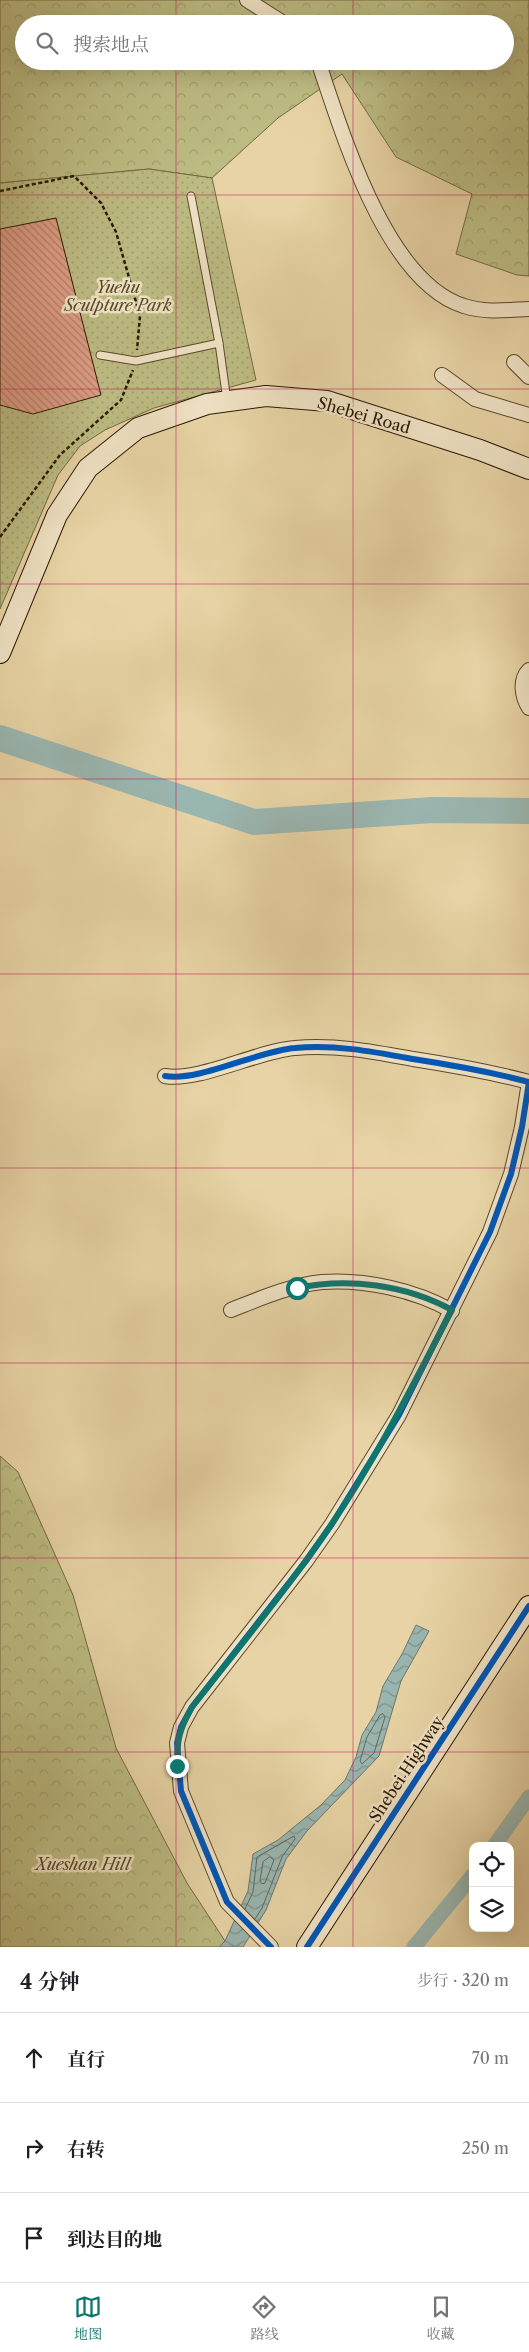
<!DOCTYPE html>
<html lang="zh">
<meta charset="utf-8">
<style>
:root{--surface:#fff;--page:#f6f6f6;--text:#202124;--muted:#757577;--line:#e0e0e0;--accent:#0f766e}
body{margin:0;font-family:"Libre Caslon Text","Noto Serif SC",serif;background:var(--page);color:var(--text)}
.controls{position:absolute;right:15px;bottom:15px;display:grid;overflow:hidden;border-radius:10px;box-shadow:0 5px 20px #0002}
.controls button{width:45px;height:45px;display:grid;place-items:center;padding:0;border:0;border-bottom:1px solid var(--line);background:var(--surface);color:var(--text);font:25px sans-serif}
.stop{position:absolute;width:15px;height:15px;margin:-11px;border:4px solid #0f766e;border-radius:50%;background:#fff}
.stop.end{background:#0f766e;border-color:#fff;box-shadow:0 1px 5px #0008}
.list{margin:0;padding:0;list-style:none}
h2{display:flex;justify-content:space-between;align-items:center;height:65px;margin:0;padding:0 20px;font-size:21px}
h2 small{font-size:16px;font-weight:400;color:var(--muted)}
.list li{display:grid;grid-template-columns:32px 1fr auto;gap:15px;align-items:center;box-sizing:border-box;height:90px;padding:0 20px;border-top:1px solid var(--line)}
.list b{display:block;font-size:19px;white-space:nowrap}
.list em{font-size:16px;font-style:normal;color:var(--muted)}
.icon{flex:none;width:28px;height:28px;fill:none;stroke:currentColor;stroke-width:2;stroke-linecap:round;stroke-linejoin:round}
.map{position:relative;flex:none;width:529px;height:1947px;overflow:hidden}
.search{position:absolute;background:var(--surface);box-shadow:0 5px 20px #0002;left:15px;right:15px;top:15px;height:55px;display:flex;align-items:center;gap:12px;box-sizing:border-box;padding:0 18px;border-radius:28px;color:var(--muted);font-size:19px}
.sheet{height:335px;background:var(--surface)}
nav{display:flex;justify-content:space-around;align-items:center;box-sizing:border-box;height:70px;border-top:1px solid var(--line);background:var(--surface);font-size:14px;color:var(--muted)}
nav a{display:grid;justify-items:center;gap:2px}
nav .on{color:var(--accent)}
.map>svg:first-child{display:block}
.forest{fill:url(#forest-crowns);stroke:#746a42;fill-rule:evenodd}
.park{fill:url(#park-dots);stroke:#746a42}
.water{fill:url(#water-waves);stroke:#6e776b}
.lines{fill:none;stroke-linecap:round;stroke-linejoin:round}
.shore{stroke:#62685a;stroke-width:1}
.canal{stroke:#9ab6b0;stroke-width:15}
.river{stroke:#9ab6b0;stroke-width:26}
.building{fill:url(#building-back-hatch);stroke:#2b1903}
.lane-casing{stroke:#5a482c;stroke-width:9}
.street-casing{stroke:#5a482c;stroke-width:16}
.secondary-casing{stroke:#2b1903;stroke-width:22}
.path{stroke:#2b1903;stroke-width:2.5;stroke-dasharray:4 2.5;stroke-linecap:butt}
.lane{stroke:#efe2c4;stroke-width:7}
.street{stroke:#efe2c4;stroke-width:14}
.secondary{stroke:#efe2c4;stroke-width:20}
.cycleway-casing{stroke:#efe2c4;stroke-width:9}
.cycleway{stroke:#0057b8;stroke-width:6}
.route{stroke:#0f766e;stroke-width:6}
.grid{fill:none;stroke:#c2185b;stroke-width:1;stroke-opacity:0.55}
.labels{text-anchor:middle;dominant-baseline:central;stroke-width:5;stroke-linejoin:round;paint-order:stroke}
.park-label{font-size:16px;font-style:italic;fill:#564a29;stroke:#efe2c4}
.street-label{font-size:16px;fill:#2b1903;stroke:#efe2c4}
</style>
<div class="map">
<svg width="529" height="1947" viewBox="0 0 529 1947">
<defs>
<pattern id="forest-crowns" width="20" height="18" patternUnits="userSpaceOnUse" patternTransform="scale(1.25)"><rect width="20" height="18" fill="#bcbb82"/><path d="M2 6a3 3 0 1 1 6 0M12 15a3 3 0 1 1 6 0" fill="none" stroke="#a2a06f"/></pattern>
<pattern id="park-dots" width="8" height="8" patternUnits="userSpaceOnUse" patternTransform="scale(1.25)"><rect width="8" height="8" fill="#bcbb82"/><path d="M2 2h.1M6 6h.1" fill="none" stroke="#a2a06f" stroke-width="1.8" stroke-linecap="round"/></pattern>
<pattern id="water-waves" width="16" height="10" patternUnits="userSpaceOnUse" patternTransform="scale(1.25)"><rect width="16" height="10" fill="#9ab6b0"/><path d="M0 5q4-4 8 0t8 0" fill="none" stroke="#7e938d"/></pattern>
<pattern id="building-back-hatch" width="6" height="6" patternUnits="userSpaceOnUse" patternTransform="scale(1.25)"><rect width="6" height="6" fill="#de9d85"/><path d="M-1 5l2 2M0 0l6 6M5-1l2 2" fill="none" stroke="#b47f6b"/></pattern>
</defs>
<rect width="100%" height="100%" fill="#e7d3a5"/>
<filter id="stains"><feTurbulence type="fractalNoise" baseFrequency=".004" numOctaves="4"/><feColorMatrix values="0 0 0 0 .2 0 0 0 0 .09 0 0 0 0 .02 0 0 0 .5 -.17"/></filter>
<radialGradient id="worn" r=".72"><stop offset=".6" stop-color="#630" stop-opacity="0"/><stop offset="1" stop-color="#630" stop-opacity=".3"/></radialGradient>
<g class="forest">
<path d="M0,0H529V276L517,275L456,254L472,194L396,157L342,74L278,118L212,178L149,169L0,183ZM24,24H505V61H24Z"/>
<path d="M0,1456L18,1472L73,1595L116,1748L187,1883L225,1941L219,1947H0Z"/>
</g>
<path class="park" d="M149,169L212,178L256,380L154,408L105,430L80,446L58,475L0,609V183Z"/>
<path class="water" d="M416,1625L429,1631L401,1681L379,1756L307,1831L286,1859L266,1910L243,1947H219L225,1941L248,1891L253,1854L278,1840L321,1805L345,1780L356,1757L362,1735L376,1712L383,1686L402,1654Z"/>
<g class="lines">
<g class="shore">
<path d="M383,1714L385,1717L374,1753L362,1764L360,1761L367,1737L380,1715Z"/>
<path d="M270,1857L274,1860L265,1883L262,1884L260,1881L263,1862Z"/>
<path d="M245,1909L253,1892L257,1857L294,1836L295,1839L282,1857L262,1908L255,1919"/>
</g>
<g class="canal">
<path d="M494,1846L529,1797"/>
<path d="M414,1947L473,1875"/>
</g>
<path class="river" d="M0,738L254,822L433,810L529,811"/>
</g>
<path class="building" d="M56,218L101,395L33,414L0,405V229Z"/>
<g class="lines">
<g class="lane-casing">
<g id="lane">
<path d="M191,196L219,343L227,401"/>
<path d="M100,355L136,361L219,343"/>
</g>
</g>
<g class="street-casing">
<g id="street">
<path d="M247,0L285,24"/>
<path d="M318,61C342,132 386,282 464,306C485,313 508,310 529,309"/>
<path d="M514,362L529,377"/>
<path d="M442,375L475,399L529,415"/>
<path d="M529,670C519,680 522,697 529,708"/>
<path d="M165,1076C199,1082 257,1051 295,1048C334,1044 375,1052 413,1059C452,1065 491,1072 529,1082L522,1127L511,1174L490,1232L399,1415L332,1524L306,1561L192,1707L181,1727L177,1743L181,1791L227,1902L271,1947"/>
<path d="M231,1310C259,1299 291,1285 322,1282C365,1279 415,1290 452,1311"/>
</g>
</g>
<g class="secondary-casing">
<g id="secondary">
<path d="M0,653L57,515L88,468L138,428L207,404L266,396L327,401L480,450L529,469"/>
<path d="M307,1947L529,1606"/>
</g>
</g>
<g class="path">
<path d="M0,191L74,176L101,203L116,232L140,316L137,350"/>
<path d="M0,537L60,455L121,400L133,370"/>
</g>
<use href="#lane" class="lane"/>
<use href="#street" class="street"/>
<use href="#secondary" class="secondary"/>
<g class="cycleway-casing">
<g id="cycleway">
<path d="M165,1076C199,1082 257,1051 295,1048C334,1044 375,1052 413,1059C452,1065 491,1072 529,1082L522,1127L511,1174L490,1232L399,1415L332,1524L306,1561L192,1707L181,1727L177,1743L181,1791L227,1902L271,1947"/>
<path d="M307,1947L529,1606"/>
</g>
</g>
<use href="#cycleway" class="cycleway"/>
</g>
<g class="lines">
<path class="route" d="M177,1766C177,1740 179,1730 192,1707C239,1647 288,1588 331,1525C378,1456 413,1384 452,1310C406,1285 348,1277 297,1288"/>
</g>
<path class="grid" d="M176,0V24M353,0V24M176,61V1947M353,61V1947M0,195H529M0,389H529M0,584H529M0,779H529M0,974H529M0,1168H529M0,1363H529M0,1558H529M0,1752H529"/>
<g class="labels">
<g class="park-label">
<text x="118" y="287">Yuehu<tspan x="118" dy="18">Sculpture Park</tspan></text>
<text x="83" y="1864">Xueshan Hill</text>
</g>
<g class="street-label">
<text transform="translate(364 415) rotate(16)">Shebei Road</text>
<text transform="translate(406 1769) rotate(-57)">Shebei Highway</text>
</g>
</g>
<rect width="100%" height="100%" filter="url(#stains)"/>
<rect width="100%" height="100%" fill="url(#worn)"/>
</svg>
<div class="controls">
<button><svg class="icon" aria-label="locate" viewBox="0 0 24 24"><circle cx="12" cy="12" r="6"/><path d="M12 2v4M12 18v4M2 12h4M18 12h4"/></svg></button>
<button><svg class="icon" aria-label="layers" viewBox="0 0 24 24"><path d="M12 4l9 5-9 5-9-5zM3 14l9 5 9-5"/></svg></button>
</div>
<div class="stop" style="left:297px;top:1288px"></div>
<div class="stop end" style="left:177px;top:1766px"></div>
<div class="search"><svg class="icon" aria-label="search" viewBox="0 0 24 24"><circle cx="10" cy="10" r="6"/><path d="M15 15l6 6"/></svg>搜索地点</div>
</div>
<section class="sheet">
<h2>4 分钟<small>步行 · 320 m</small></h2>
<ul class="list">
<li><svg class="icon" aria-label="ahead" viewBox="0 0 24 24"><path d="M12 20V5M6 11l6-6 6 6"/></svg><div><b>直行</b></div><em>70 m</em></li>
<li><svg class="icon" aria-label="right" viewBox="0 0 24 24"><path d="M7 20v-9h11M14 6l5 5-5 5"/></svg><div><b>右转</b></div><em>250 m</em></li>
<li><svg class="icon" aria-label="arrive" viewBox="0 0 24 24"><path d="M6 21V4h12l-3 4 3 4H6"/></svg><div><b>到达目的地</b></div></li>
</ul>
</section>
<nav>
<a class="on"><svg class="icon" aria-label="map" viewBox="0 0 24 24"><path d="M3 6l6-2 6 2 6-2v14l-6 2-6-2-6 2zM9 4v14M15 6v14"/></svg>地图</a>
<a><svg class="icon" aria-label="directions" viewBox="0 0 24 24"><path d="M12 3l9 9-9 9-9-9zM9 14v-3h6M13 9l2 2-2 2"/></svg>路线</a>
<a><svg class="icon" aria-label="saved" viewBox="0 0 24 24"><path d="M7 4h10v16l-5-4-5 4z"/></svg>收藏</a>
</nav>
